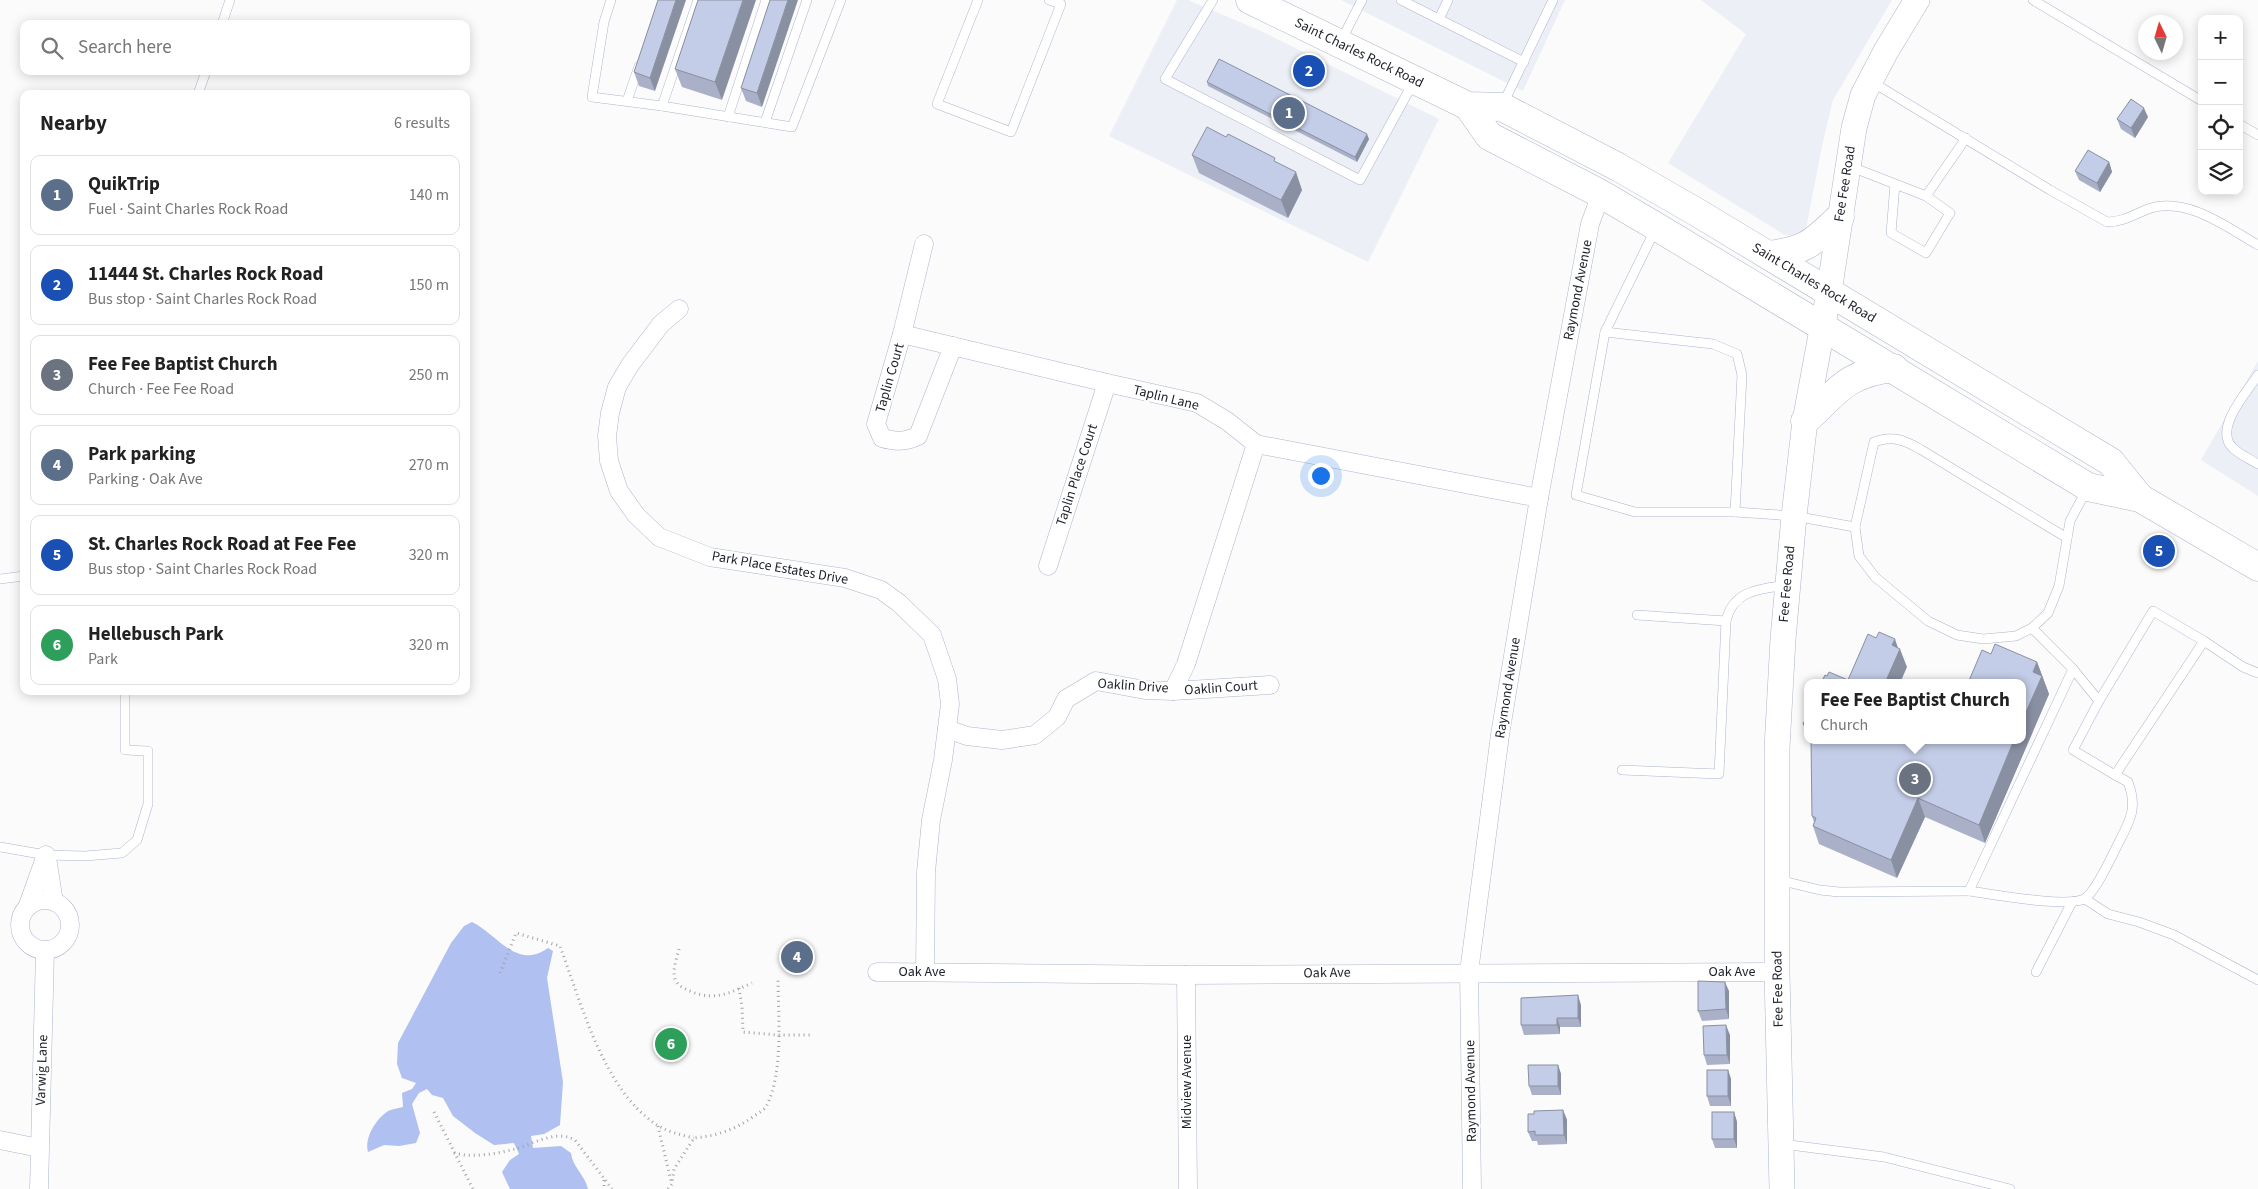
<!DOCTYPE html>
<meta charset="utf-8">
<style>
:root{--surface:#fff;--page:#f2f2f2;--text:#222;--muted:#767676;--line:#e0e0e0;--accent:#907a21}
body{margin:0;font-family:"Source Sans 3",sans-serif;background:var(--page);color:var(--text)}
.controls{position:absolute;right:15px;top:15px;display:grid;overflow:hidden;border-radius:10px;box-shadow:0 2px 12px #0003}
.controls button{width:45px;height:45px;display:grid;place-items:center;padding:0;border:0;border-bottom:1px solid var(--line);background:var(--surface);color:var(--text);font:25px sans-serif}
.compass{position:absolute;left:2138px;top:15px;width:45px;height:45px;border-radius:50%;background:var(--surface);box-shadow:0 2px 12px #0003;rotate:355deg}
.you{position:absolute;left:1320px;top:475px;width:18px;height:18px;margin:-12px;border:4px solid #fff;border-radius:50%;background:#1a73e8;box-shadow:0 0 0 8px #1a73e833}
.badge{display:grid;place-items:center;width:32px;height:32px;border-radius:50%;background:var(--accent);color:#fff;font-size:16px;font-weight:700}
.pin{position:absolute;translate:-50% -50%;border:2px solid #fff;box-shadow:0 1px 5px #0006}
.popup{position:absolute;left:1804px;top:679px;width:222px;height:65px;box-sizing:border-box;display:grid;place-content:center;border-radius:10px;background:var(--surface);filter:drop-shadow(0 1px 4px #0005);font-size:16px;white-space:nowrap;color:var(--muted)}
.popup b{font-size:19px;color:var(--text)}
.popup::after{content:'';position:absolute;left:50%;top:100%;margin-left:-10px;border:10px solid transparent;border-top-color:var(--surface)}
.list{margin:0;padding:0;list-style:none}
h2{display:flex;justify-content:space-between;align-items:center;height:65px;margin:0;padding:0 20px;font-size:21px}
h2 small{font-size:16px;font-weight:400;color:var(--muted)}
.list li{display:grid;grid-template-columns:32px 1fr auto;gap:15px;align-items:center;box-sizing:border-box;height:80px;margin:0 10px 10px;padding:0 10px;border:1px solid var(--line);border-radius:10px}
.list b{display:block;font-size:19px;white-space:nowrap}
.list p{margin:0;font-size:16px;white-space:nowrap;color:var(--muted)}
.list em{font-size:16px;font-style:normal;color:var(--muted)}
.icon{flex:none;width:28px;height:28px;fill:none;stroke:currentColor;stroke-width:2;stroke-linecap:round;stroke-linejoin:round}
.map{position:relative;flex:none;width:2258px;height:1189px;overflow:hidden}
.search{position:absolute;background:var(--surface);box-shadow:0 2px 12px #0003;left:20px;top:20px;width:450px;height:55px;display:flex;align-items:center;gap:12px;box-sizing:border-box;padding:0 18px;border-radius:10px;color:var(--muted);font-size:19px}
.panel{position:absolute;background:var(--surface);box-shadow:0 2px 12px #0003;left:20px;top:90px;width:450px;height:605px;border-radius:10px}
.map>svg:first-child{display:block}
.built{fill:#eceff6}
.water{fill:#afc0f1}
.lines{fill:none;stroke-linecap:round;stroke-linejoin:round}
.lane-casing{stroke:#acb5ce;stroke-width:10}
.street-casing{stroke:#acb5ce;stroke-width:19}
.secondary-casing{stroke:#acb5ce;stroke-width:26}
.primary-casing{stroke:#acb5ce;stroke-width:29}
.path{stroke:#a1a3a6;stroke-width:3;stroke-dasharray:1 4;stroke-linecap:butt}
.lane{stroke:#fff;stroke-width:9}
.street{stroke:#fff;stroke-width:18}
.secondary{stroke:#fff;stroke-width:25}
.primary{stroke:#fff;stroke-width:28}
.wall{fill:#a9b0c7}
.shaded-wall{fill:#8990a2}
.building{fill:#c4cde7;stroke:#8990a2}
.labels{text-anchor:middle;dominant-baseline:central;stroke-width:4;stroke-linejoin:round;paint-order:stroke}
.street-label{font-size:14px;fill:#1c2029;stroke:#fff}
</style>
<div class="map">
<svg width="2258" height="1189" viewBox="0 0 2258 1189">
<rect width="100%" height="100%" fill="#fbfbfb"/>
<g class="built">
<path d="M1177,0H1188L1263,32L1439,119L1368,262L1109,136Z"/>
<path d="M1341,0H1565L1523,91Z"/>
<path d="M1701,0H1892L1833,100L1822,146L1806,229L1793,236L1785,235L1668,163L1746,34Z"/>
<path d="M2258,361V496L2201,460Z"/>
</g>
<path class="water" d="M472,922C496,933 517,971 548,948L553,951L547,978L563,1082L560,1125L544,1134L531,1136L533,1148L561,1146L571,1153C572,1166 585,1175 588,1189H510L502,1172L510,1160L519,1154L514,1143L494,1145L475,1133L453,1116L443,1098L432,1095L427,1089L419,1093L412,1104L420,1133L416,1143L399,1146L384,1145L368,1152C364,1138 376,1119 388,1111C392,1109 399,1108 403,1107L402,1093L412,1089L416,1083L402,1078L397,1064L398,1043L451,943L464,926Z"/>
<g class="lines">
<g class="lane-casing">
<g id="lane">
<path d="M611,0L604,22L592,97L662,106"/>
<path d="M698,0L662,106L792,127L841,0"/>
<path d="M978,0L937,104L1011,132L1061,4L1049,0"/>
<path d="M1213,0L1165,79L1360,180L1413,83"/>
<path d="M1401,0L1524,62"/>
<path d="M2033,0L2202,101"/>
<path d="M1439,19L1448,0"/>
<path d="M222,24L230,0"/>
<path d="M1341,41L1362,0"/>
<path d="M1872,82L2050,190L2107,222C2124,222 2136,213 2151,208C2188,197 2228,228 2258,245"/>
<path d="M198,94L206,71"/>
<path d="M627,101L639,66"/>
<path d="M1503,104L1553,0"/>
<path d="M728,117L766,0"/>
<path d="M765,122L807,0"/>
<path d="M2239,124L2258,135"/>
<path d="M1849,166L1926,196L1966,138"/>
<path d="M1895,184L1891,233L1926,253L1950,213L1926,196"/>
<path d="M1656,228L1605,332L1576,495L1635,512H1735L1794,516L1855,527L1859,556L1875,577L1928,621L1957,635L1983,639L2016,636L2032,628L2048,613L2059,586L2070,521L2087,489"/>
<path d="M1605,332L1713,344L1737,354L1742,375L1735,512"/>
<path d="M2258,375C2247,392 2214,428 2232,447C2238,454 2250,459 2258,464"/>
<path d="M1855,527L1874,442C1892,435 1904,440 1920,449L2067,538"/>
<path d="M0,579L24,576"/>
<path d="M1637,615L1726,621"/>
<path d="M2073,669L2099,701L2153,611L2204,641"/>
<path d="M2099,701L2073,750L2115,775"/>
<path d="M1622,770L1719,774L1726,621C1733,590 1760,589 1787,585"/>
<path d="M0,847L46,855L85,856L122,853L137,840L148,804V751L125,750V691"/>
<path d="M1779,880L1820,890L1839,892L1969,891L2073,669L2032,628"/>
<path d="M1969,891C1992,894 2066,908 2084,899C2095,893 2112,856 2118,844C2130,821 2138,808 2128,782L2115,775L2204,641L2243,667L2258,673"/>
<path d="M2085,899L2108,914L2139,922L2174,935L2258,980"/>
<path d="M2036,972L2072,902"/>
<path d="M1782,1144L1884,1157L2010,1189"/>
</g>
</g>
<g class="street-casing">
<g id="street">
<path d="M924,244L902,334L876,424L882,438C896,442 905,442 918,436L953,346"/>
<path d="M679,309L661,324L630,365L617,387L610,413L607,436L609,461L619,491L636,515L659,537L710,557L845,578L881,590L899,603L932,635L947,679L950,704L943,760L931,820L926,872L925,972"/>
<path d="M902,334L1107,383L1197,403L1227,421L1256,444L1539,498"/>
<path d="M1048,566L1107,383"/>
<path d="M1173,691L1270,685"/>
<path d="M947,729L967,736L1002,740L1035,735L1057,717L1066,699L1096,681L1145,690L1173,691L1186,664L1256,444"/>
<path d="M47,858L54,902"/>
<circle cx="45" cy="925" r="25"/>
<path d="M27,908L46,855"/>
<path d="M877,972L1186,975L1777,972"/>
<path d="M1186,975L1188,1189"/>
<path d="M0,1140L39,1148"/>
<path d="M39,1189L45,951"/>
<path d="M1472,1189L1469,972L1500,735L1539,498L1590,224L1601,194"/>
</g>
</g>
<g class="secondary-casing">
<path id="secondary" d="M1782,1189L1777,972V748L1783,639L1794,516L1805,421L1829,292L1854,128L1863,95L1886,51L1917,0"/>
</g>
<g class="primary-casing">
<g id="primary">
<path d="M1250,0L1468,106L1502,107L1618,167L1693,210L2111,462L2140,498"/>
<path d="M1468,106L1489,136L1601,194L1657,227L2088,487L2140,498L2258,567"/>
<path d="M1768,255C1808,250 1812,243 1840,217"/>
<path d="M1805,421C1838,391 1846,373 1894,368"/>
</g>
</g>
<g class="path">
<path d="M679,949C677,958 671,972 676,981C679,987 686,989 692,992C717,1001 729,993 752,983"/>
<path d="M500,973L516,933L560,946C581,1003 604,1091 657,1125C668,1132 681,1135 694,1138"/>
<path d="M739,988L742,1006L743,1032L778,1035H813"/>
<path d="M434,1112L473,1189"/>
<path d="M658,1126L671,1181"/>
<path d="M454,1153C473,1158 496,1154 515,1149C534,1144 556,1129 575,1140L612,1189"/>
<path d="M604,1180V1189"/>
<path d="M668,1189L672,1184L674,1169L694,1138C716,1136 735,1130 754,1116C758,1113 763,1111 766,1107C784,1073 778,1015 778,978"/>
</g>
<use href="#lane" class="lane"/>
<use href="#street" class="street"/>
<use href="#secondary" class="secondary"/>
<use href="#primary" class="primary"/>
</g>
<g class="wall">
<path d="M658,0L655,91L639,86L634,72Z"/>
<path d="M698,0L722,100L682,87L675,69Z"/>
<path d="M770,0L762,107L746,101L741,88Z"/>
<path d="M1207,82L1369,139L1357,162L1208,86Z"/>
<path d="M2148,117L2135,138L2121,129L2117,119Z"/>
<path d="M1192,155L1277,162L1302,190L1288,218L1199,173Z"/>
<path d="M2109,162L2112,172L2100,192L2079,180L2075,171Z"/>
<path d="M1991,654L2037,662L2049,694L1985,843L1925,817L1897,878L1819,844L1813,826L1814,822L1812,816L1811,743H1810L1809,740H2022Z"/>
<path d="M1808,714V736L1803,724Z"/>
<path d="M1729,991V1019L1702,1021L1698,1011Z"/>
<path d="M1581,1005V1027H1560V1034L1524,1035L1521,1025Z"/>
<path d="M1730,1035V1064L1707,1065L1704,1055Z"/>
<path d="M1558,1065L1561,1074V1095H1532L1529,1086Z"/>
<path d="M1728,1070L1731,1079V1106H1710L1707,1096Z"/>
<path d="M1563,1110L1567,1120V1144L1538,1145L1537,1141H1532L1528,1132L1534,1114Z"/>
<path d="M1734,1112L1737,1122V1148H1715L1712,1139Z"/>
</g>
<g class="shaded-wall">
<path d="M676,0H686L655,91L650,78Z"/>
<path d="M743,0H756L722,100L715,82Z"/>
<path d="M788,0H798L762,107L757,93Z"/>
<path d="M2144,108L2148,117L2135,138L2131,128Z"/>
<path d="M1367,134L1369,139L1357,162L1355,157Z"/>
<path d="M2109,162L2112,172L2100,192L2097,183Z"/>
<path d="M1296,172L1302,190L1288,218L1281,200Z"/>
<path d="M1895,639L1899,651L1900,649L1907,667L1900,683H1885L1892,645Z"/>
<path d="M2037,662L2049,694L1985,843L1979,825L2014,740H2022V721L2033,672Z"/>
<path d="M1918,798L1925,817L1897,878L1891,860Z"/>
<path d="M1725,982L1729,991V1019L1726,1009Z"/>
<path d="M1578,995L1581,1005V1027L1578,1018Z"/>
<path d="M1557,1018L1560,1027V1034L1557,1025Z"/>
<path d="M1726,1025L1730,1035V1064L1727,1055Z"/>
<path d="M1558,1065L1561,1074V1095L1558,1086Z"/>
<path d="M1728,1070L1731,1079V1106L1728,1096Z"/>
<path d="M1563,1110L1567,1120V1144L1564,1135Z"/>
<path d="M1734,1112L1737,1122V1148L1734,1139Z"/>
</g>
<g class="building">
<path d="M658,0H676L650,78L634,72Z"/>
<path d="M698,0H743L715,82L675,69Z"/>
<path d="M770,0H788L757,93L741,88Z"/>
<path d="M1219,59L1367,134L1355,157L1207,82Z"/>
<path d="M2131,99L2144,108L2131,128L2117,119Z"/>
<path d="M1207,127L1226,137L1228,134L1275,158L1274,161L1296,172L1281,200L1192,155Z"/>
<path d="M2088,150L2109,162L2097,183L2075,171Z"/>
<path d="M1879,632L1895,639L1892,645L1900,649L1885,683H1821L1825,675L1827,676L1829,672L1848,680L1868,634L1876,638Z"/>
<path d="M1995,644L2037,662L2033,672L2042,676L2022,721V683H1968L1982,650L1991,654Z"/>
<path d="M1808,714V726L1803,724Z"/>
<path d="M1811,740H1822L1826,742L1827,740H2014L1979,825L1918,798L1891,860L1813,826L1816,818L1812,816Z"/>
<path d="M1698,981L1725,982L1726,1009L1698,1011Z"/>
<path d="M1578,995V1018H1557V1025H1521V998Z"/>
<path d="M1726,1025L1727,1055H1704L1703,1026Z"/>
<path d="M1528,1065H1558V1086H1529Z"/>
<rect x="1707" y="1070" width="21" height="26"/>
<path d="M1563,1110L1564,1135H1535V1131L1528,1132V1114H1534V1111Z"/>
<rect x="1712" y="1112" width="22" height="27"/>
</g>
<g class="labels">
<g class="street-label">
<text transform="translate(1359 53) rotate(26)">Saint Charles Rock Road</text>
<text transform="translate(1845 184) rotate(-81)">Fee Fee Road</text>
<text transform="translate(1814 283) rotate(31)">Saint Charles Rock Road</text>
<text transform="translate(1578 290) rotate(-79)">Raymond Avenue</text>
<text transform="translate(890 378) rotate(-74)">Taplin Court</text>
<text transform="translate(1166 398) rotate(14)">Taplin Lane</text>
<text transform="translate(1077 475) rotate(-72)">Taplin Place Court</text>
<text transform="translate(780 568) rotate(10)">Park Place Estates Drive</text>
<text transform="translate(1787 584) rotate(-85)">Fee Fee Road</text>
<text transform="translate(1133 686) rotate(4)">Oaklin Drive</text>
<text transform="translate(1221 688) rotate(-4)">Oaklin Court</text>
<text transform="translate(1508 688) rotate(-81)">Raymond Avenue</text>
<text x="922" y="972">Oak Ave</text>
<text x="1732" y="972">Oak Ave</text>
<text transform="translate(1327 973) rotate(-1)">Oak Ave</text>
<text transform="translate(1778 989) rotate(-91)">Fee Fee Road</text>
<text transform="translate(42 1070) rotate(-88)">Varwig Lane</text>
<text transform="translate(1187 1082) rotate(-90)">Midview Avenue</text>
<text transform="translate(1471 1091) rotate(-91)">Raymond Avenue</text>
</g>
</g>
</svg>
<div class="controls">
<button>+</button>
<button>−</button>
<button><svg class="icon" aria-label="locate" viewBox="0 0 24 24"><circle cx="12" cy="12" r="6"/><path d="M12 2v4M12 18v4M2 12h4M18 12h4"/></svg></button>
<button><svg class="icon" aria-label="layers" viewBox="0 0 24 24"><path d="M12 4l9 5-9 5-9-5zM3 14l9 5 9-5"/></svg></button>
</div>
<svg class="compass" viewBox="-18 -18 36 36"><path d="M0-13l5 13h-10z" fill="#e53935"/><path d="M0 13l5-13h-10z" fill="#767676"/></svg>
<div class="you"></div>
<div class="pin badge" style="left:1289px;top:113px;background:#5c6f8a">1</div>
<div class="pin badge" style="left:1309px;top:71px;background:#1a4fb4">2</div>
<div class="pin badge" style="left:1915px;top:779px;background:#6b7280">3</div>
<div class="popup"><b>Fee Fee Baptist Church</b>Church</div>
<div class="pin badge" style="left:797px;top:957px;background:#5c6f8a">4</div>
<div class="pin badge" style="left:2159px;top:551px;background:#1a4fb4">5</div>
<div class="pin badge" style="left:671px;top:1044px;background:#2e9e5b">6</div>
<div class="search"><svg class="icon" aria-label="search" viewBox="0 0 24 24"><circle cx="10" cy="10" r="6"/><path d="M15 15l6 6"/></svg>Search here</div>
<section class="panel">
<h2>Nearby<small>6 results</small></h2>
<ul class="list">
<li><span class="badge" style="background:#5c6f8a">1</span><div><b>QuikTrip</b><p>Fuel · Saint Charles Rock Road</p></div><em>140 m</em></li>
<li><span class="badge" style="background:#1a4fb4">2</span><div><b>11444 St. Charles Rock Road</b><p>Bus stop · Saint Charles Rock Road</p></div><em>150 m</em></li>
<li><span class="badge" style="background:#6b7280">3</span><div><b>Fee Fee Baptist Church</b><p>Church · Fee Fee Road</p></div><em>250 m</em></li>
<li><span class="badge" style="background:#5c6f8a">4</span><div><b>Park parking</b><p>Parking · Oak Ave</p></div><em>270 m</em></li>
<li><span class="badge" style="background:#1a4fb4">5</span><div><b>St. Charles Rock Road at Fee Fee</b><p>Bus stop · Saint Charles Rock Road</p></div><em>320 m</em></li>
<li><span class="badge" style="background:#2e9e5b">6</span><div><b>Hellebusch Park</b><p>Park</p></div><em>320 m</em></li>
</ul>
</section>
</div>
